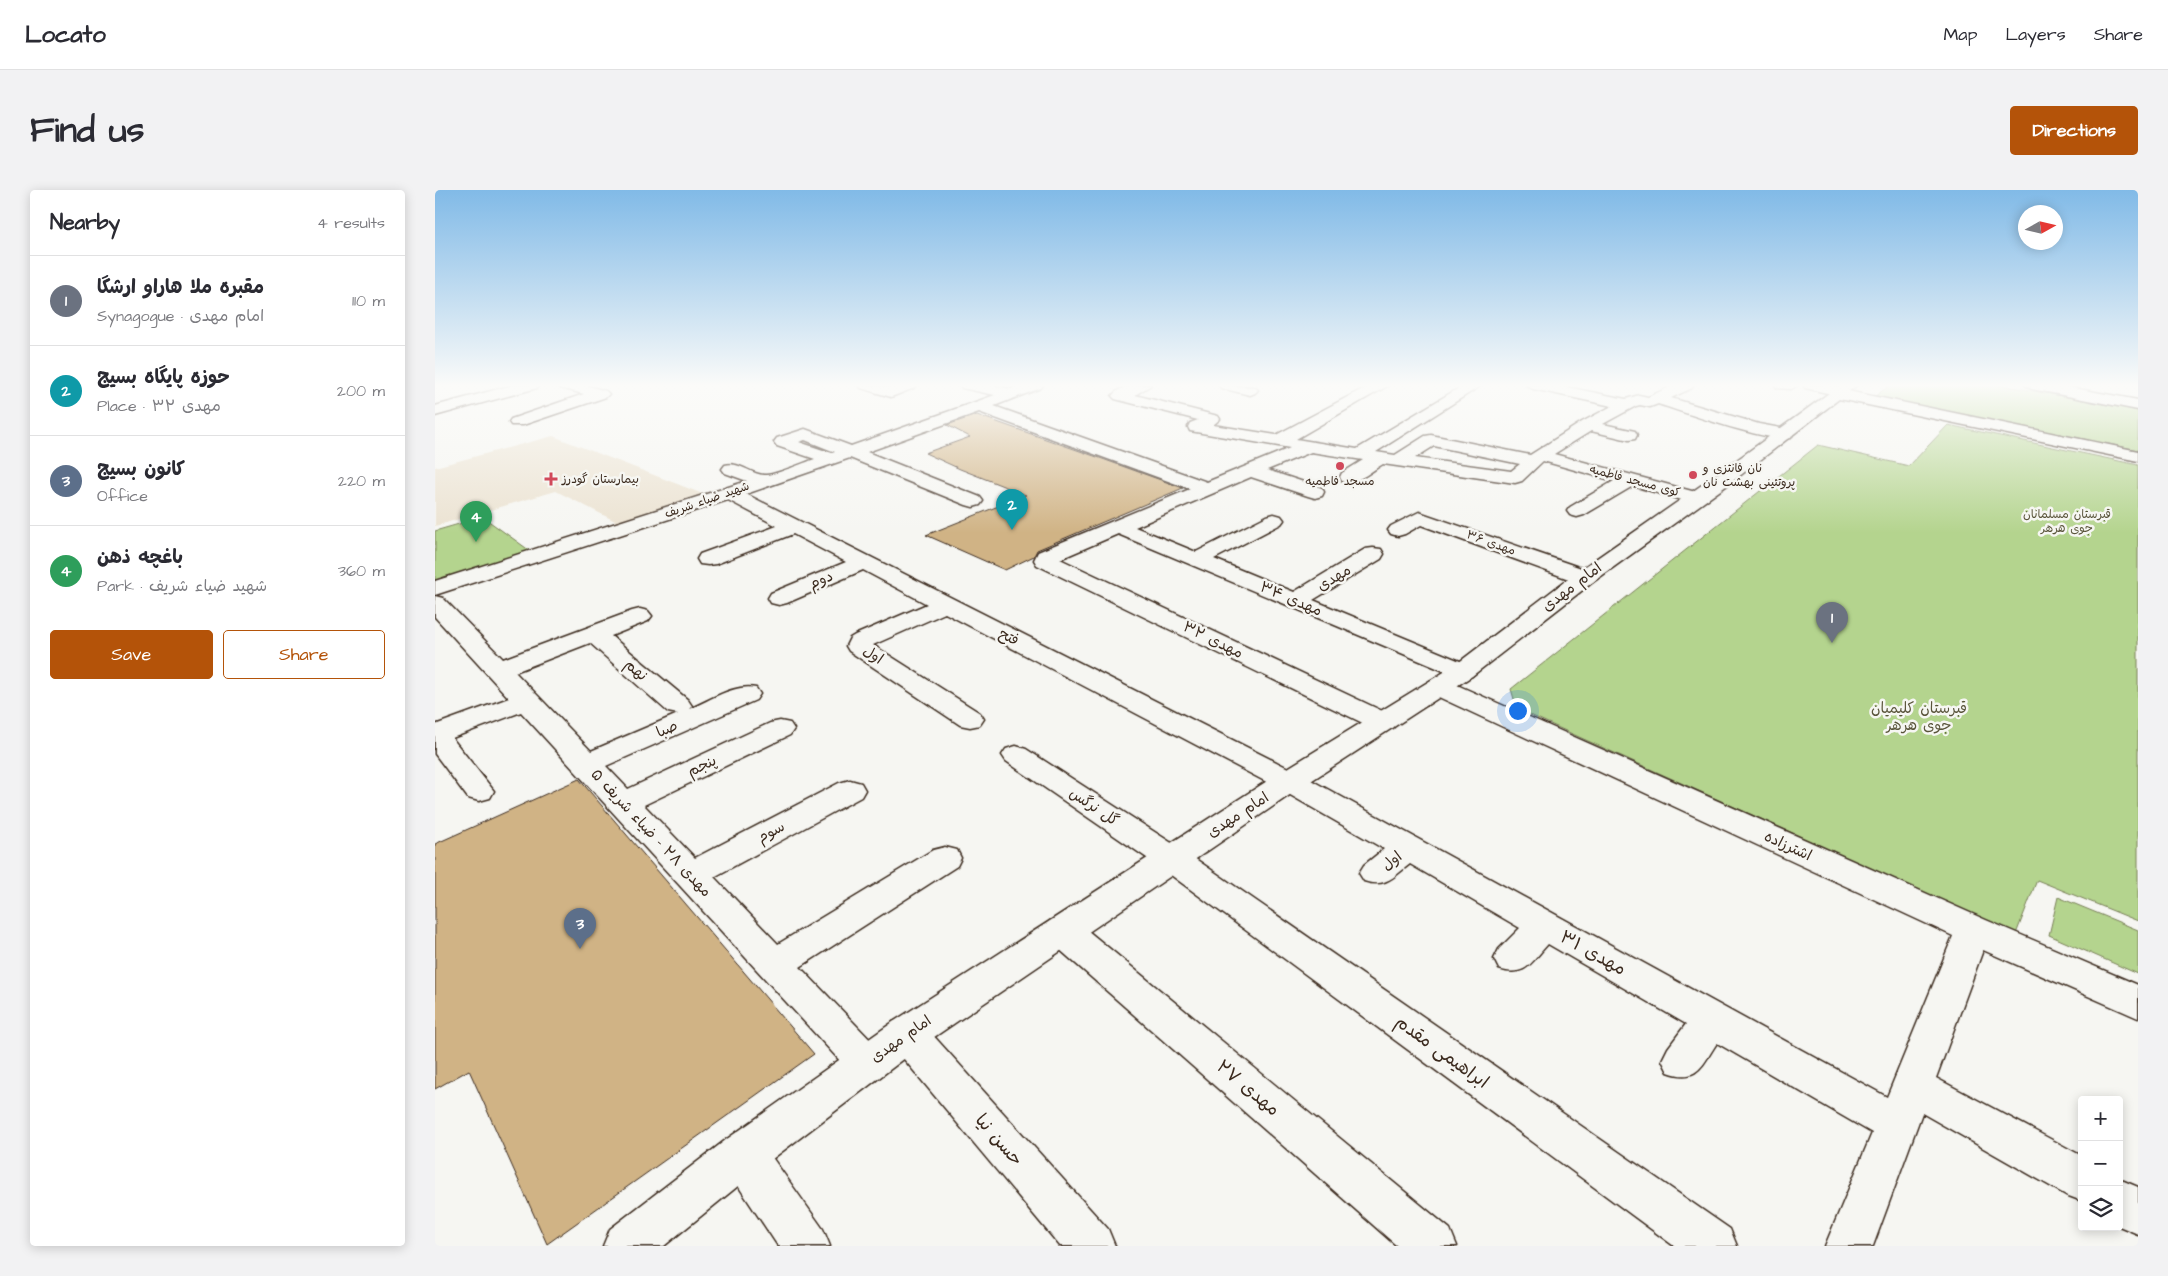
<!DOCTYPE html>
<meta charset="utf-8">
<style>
:root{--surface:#fff;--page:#f2f2f3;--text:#2b2b33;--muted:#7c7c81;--line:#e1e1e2;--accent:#b45309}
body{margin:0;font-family:"Architects Daughter","Playpen Sans Arabic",sans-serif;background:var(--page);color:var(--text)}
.controls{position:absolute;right:15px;bottom:15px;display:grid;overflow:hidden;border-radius:5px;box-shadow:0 2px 12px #0003}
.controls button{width:45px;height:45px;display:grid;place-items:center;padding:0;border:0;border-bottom:1px solid var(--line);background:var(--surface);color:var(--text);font:25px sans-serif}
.compass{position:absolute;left:1583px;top:15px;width:45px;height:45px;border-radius:50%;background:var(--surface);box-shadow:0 2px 12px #0003;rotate:82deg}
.you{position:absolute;left:1082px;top:520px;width:18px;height:18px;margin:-12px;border:4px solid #fff;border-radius:50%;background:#1a73e8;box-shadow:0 0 0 8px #1a73e833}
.badge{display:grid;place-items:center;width:32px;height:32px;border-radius:50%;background:var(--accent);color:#fff;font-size:16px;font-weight:700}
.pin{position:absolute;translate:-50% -41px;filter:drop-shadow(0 1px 2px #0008)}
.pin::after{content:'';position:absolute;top:26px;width:18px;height:15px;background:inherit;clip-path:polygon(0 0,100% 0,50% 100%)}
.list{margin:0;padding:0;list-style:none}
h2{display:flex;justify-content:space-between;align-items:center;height:65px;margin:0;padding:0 20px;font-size:21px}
h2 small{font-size:16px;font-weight:400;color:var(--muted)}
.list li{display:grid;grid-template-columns:32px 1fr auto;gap:15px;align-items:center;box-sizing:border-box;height:90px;padding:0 20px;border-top:1px solid var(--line)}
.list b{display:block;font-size:19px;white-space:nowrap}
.list p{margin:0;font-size:16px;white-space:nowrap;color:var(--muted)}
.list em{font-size:16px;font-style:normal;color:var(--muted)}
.actions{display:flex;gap:10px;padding:15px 20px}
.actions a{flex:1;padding:11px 0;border:1px solid var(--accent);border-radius:5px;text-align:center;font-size:18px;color:var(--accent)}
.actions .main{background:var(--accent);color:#fff}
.icon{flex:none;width:28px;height:28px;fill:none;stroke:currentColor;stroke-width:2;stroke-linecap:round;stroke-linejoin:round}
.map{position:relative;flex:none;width:1703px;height:1056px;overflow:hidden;border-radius:5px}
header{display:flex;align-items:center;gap:30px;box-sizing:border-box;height:70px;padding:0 25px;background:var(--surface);border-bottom:1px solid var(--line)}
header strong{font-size:24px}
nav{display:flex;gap:28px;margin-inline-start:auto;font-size:18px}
.intro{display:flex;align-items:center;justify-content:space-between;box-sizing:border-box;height:120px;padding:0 30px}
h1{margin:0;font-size:35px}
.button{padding:12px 22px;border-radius:5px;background:var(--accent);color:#fff;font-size:18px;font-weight:700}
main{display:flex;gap:30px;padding:0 30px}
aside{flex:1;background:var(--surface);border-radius:5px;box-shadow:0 2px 12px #0003}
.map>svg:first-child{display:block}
.built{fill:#ebe2d1}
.green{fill:#b4d48e;stroke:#787f56}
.building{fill:#d0b385;stroke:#3b2a1e}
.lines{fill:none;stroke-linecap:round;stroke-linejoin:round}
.minor-casing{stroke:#3b2a1e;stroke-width:3}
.major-casing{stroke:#3b2a1e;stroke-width:3}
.minor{fill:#f6f6f2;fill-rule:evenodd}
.major{fill:#f6f6f2;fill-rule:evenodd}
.poi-dot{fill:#d1495b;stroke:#f6f6f2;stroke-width:2}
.labels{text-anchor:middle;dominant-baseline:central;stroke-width:5;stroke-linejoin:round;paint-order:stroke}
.far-poi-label{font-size:12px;fill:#3b2a1e;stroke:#f6f6f2;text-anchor:start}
.far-street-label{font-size:12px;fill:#3b2a1e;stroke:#f6f6f2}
.far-park-label{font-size:12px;fill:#59543a;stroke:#f6f6f2}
.street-label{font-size:15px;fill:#3b2a1e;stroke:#f6f6f2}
.park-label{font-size:15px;fill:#59543a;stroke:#f6f6f2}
.near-street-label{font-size:18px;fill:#3b2a1e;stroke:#f6f6f2}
</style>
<header>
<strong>Locato</strong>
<nav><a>Map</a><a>Layers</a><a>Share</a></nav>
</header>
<div class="intro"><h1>Find us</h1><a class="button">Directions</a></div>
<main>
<aside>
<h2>Nearby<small>4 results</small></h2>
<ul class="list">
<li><span class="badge" style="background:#6b7280">1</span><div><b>مقبره ملا هاراو ارشگا</b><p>Synagogue · امام مهدی</p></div><em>110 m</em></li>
<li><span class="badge" style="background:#0f9aa8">2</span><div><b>حوزه پایگاه بسیج</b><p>Place · مهدی ۳۲</p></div><em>200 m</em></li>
<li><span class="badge" style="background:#5c6f8a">3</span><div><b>کانون بسیج</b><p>Office</p></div><em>220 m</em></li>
<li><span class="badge" style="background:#2e9e5b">4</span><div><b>باغچه ذهن</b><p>Park · شهید ضیاء شریف</p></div><em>360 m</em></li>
</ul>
<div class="actions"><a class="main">Save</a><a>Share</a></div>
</aside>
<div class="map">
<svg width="1703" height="1056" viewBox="0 0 1703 1056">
<rect width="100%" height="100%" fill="#f6f6f2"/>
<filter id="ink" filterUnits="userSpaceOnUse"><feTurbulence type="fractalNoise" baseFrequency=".02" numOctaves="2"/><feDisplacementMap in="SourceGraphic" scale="10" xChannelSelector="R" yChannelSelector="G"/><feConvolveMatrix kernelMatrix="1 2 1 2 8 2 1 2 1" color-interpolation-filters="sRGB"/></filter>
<g filter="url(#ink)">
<path class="built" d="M118,246L268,304L182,332L121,301L0,336V277Z"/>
<g class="green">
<path d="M1455,195H1566L1703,220V260L1439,207Z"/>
<path d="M1513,235L1703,275V731L1602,690L1581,744L1082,519L1076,499L1383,255L1474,276Z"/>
<path d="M48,327L98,363L0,394V341Z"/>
<path d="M1623,707L1703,740V784L1614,745Z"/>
</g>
<g class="building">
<path d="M542,225L662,267L748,298L602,360L599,366L570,380L491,345L591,305L525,279L490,263L535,247L512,235Z"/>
<path d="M144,589L379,864L112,1054L34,880L0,899V654Z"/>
</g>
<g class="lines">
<g class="minor-casing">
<g id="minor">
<path d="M78,195H104L102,198L0,226V216Z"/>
<path d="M123,195H150L171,201L174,204L171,207L88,235H76L74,232L76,229L149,204L125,198Z"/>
<path d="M424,195L455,197L481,195L479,198L456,207L426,198Z"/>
<path d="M525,195H557L576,199L586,195H608L606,198L559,216L772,292L855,258L755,241L753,237L755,233L763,230L680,209L677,206C686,194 703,195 716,195L700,205L783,226L785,229L778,235L841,245L935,195H954L861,249L922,259L1029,195H1047L941,262L960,265L990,246L996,245L1095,265L1147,232L1177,216L1098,199L1091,195H1122L1191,209L1204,205L1213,207L1239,195H1259L1257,198L1236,208L1324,234L1356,240L1358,244L1356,248C1336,253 1248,222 1223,214L1215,217L1205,215L1201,216L1168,234L1200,241L1202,245L1200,249L1194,250L1156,241L1119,264L1268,304L1271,308L1268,312L1261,314L1198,296L1149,325L1142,327L1135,325L1132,321L1135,317L1179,291L1108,271L1087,291L1080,293L948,274C936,281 922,295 907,291L905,287L907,283L928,270L876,262L832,280L887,298L889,302L887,306L880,308L873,306L816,287L700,337L761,362L832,326L839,324L846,326L849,330L846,334L779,369L859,402L930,359L938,358L946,359L949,364L946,369L878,410L1037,476L1041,481L1037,486L1028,489L683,344L625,369L958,526L962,532L958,538L948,540L938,538L602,375L599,370L603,362L755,299L544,222L432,262L545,307L548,311L545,315L538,317L531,315L415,268L311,304L865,584L1452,907L1518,746L995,503L991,497L995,491L1004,489L1013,491L1551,730L1703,795V828L1548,760L1501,888L1647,966V1011L1631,1005L1487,923L1438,1056H1390L1437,943L1282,853C1267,875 1263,893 1233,882L1227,870L1233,858L1251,834L1113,754C1096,772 1091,788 1064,779L1059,769L1064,759L1085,738L975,674C958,687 951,698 929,691L924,683L929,675L949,659L843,598L510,423L438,455L545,523L549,529L545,535L535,537L525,535L414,461L411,456L415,448L420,445L492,414L428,380L352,413L344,415L336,413L333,408L336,403L411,372L358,344L281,374L273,375L265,374L262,369L265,364L342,336L293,310L0,405V391L312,291L290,283L287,279L290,275C305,271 317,286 331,285C343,284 368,273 380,269L342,256L339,252L342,248L370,239L416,256L560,205L527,198ZM370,250L400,262L397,263L364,252ZM999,256L1085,274L1076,281L980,268Z"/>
<path d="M784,195L820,197L823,200L820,203L815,205L786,198Z"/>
<path d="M1340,195H1363L1356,199L1342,198Z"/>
<path d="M1368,195H1397L1411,199L1413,201L1703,261V271L1404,209L1397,204L1370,198Z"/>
<path d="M1590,195H1623L1703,210V220L1597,199Z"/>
<path d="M984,322L1158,382L1161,387L1158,392L1150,394L1142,392L986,335L970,344L963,346L956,344L953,340L956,336Z"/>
<path d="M0,406L8,408L68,469L197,421L205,419L213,421L217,426L213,431L176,446L253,510L257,516L254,519C274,511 300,493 321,498L325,504L321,510L171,576L193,599L335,533L345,531L355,533L359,539L355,545L209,615L260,668L404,593L415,590L426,593L430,600L426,607L279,687L343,754L498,660L510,657L522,660L526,668L522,676L365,777L446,861L452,873L446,885L432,891L418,885L86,522L17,548L59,601L55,608L44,611L33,608L0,564V535L74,508L0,427ZM155,453L233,522L243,524L156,561L80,482Z"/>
<path d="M581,556L591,559L749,661L1295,1039L1302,1056H1239L725,677L571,571L567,565L571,559Z"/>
<path d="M628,728L641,731L1015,1039L1022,1056H962L615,751L610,741L615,731Z"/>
<path d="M472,827L486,832L673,1039L680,1056H625L458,856L452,844L458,832Z"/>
<path d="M308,943L324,949L388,1039L395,1056H343L292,979L286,964L292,949Z"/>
<path d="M1684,989L1703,997V1044L1684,1036Z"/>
</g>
</g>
<g class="major-casing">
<path id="major" d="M1405,195H1422L1298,291L1158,392L1037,486L865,598L486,856L324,979L229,1056H168L175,1039L292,949L458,832L843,584L1019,476L1142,382L1284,283Z"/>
</g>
<use href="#minor" class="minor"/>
<use href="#major" class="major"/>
</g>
</g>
<linearGradient id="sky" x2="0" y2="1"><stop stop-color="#81bae7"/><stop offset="0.57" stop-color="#fbfbf9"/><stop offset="1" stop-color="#fbfbf9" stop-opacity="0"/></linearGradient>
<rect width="1703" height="343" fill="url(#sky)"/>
<g class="poi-dot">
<circle cx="905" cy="276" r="5"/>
<circle cx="1258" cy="285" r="5"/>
<path d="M113.5 281.5h5v5h5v5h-5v5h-5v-5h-5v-5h5z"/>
</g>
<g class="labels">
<g class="far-poi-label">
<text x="1268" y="278">نان فانتزی و<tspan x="1268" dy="14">پروتئینی بهشت نان</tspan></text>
<text x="127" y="289">بیمارستان گودرز</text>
<text x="905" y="291" text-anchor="middle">مسجد فاطمیه</text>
</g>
<g class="far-street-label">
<text transform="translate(1200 291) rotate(15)">کوی مسجد فاطمیه</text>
<text transform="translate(272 310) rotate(-19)">شهید ضیاء شریف</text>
<text transform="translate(1056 353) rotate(20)">مهدی ۳۶</text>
</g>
<g class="far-park-label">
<text x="1632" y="324">قبرستان مسلمانان<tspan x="1632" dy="14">جوی هرهر</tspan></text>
</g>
<g class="street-label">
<text transform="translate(899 388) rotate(-31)">مهدی</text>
<text transform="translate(386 390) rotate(-23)">دوم</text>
<text transform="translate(1137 397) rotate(-37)">امام مهدی</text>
<text transform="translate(856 409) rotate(23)">مهدی ۳۴</text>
<text transform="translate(574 447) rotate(27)">فتح</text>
<text transform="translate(778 450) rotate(26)">مهدی ۳۲</text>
<text transform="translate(438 465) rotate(34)">اول</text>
<text transform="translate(201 480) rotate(41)">نهم</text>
<text transform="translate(232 539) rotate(-24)">صبا</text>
<text transform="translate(267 576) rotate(-25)">پنجم</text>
<text transform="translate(659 617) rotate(34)">گل نرگس</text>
<text transform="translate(803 625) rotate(-33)">امام مهدی</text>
<text transform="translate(336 642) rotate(-28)">سوم</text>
<text transform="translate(216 643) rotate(47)">مهدی ۲۸ - ضیاء شریف ۵</text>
<text transform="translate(1353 656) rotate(25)">اشترزاده</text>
<text transform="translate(957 671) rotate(-38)">اول</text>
<text transform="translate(466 849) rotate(-35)">امام مهدی</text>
</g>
<g class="park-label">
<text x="1484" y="518">قبرستان کلیمیان<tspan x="1484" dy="17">جوی هرهر</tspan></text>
</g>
<g class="near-street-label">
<text transform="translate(1158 763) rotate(29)">مهدی ۳۱</text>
<text transform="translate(1007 862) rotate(36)">ابراهیمی مقدم</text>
<text transform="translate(813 898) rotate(40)">مهدی ۲۷</text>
<text transform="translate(564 950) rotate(49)">حسن نیا</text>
</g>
</g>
</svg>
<div class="controls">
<button>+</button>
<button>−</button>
<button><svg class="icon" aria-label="layers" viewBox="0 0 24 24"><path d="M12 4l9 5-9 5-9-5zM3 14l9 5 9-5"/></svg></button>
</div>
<svg class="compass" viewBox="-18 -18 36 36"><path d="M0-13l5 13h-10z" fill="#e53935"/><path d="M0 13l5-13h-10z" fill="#7c7c81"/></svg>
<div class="you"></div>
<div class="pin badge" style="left:1397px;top:453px;background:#6b7280">1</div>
<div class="pin badge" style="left:577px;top:340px;background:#0f9aa8">2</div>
<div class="pin badge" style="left:145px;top:759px;background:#5c6f8a">3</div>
<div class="pin badge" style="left:41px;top:352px;background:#2e9e5b">4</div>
</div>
</main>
